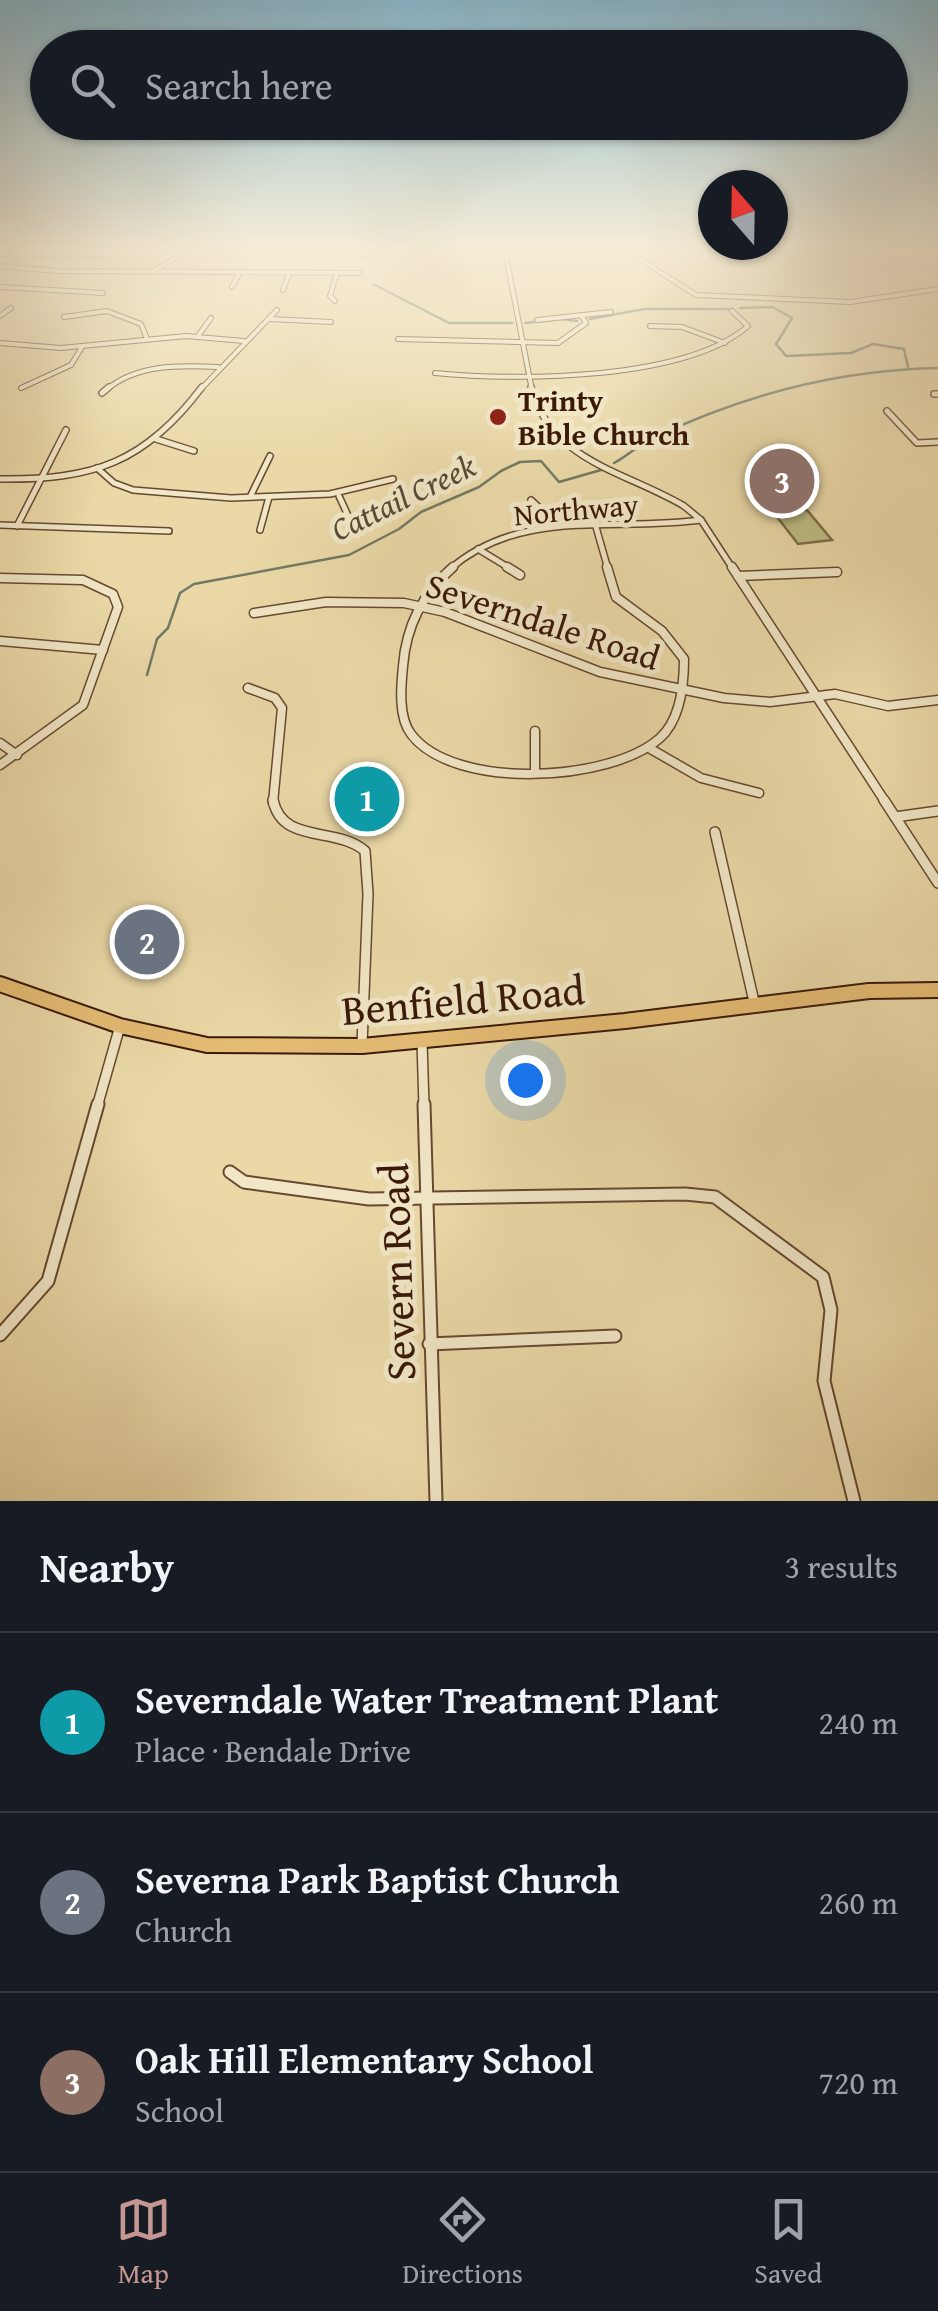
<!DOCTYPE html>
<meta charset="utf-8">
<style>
:root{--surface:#171b24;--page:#242831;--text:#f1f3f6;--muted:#9ea1a6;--line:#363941;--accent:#c59692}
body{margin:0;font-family:"Gentium Book Plus",serif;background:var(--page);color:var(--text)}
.compass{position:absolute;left:698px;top:170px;width:90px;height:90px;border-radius:50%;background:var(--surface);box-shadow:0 2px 8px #0004;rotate:340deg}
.you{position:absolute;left:525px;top:1080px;width:35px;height:35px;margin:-25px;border:8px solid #fff;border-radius:50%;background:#1a73e8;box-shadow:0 0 0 15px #1a73e833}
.badge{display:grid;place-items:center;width:65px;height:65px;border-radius:50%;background:var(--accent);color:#fff;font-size:32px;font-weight:700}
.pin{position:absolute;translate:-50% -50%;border:5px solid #fff;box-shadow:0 2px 10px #0006}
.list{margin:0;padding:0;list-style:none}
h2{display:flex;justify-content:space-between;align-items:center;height:130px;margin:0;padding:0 40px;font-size:42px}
h2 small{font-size:32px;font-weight:400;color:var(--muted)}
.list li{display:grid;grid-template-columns:65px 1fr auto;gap:30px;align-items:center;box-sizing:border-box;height:180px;padding:0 40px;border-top:2px solid var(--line)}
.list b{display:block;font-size:38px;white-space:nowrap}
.list p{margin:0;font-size:32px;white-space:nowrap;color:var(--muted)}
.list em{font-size:32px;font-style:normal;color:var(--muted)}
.icon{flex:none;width:55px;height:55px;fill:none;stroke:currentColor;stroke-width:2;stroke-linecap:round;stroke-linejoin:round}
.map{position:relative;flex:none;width:938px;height:1501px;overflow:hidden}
.search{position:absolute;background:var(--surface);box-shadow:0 2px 8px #0004;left:30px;right:30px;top:30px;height:110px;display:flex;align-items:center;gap:25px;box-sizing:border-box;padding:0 35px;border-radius:55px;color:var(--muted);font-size:38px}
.sheet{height:670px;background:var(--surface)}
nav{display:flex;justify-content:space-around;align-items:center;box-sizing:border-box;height:140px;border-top:2px solid var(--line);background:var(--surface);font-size:28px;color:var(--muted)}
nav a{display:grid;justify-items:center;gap:5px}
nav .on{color:var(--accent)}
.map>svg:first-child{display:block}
.green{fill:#bebc82;stroke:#7c6a46;stroke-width:2.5}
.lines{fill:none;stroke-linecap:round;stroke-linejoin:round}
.stream{stroke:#727a65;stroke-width:2.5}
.building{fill:#e8b096;stroke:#3a1909;stroke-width:2.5}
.minor-far4-casing{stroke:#664930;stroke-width:6}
.minor-far3-casing{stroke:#664930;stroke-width:8}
.minor-far2-casing{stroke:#664930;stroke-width:11}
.minor-far1-casing{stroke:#664930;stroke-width:12}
.minor-casing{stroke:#664930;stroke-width:15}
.primary-casing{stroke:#3a1909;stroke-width:18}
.minor-far4{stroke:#f1e6c6;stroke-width:4}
.minor-far3{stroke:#f1e6c6;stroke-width:5}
.minor-far2{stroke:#f1e6c6;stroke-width:8}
.minor-far1{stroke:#f1e6c6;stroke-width:9}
.minor{stroke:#f1e6c6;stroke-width:11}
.primary{stroke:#e5bc74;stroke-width:14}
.poi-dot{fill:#8f2418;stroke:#f1e6c6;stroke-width:4}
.labels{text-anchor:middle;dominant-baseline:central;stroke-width:10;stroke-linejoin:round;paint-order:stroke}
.far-poi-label{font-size:30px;font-weight:bold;fill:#3a1909;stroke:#f1e6c6;text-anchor:start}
.far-street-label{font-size:30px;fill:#3a1909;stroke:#f1e6c6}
.far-water-label{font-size:32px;font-style:italic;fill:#564a37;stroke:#f1e6c6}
.street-label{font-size:35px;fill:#3a1909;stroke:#f1e6c6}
.near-street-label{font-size:42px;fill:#3a1909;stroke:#f1e6c6}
</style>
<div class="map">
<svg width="938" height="1501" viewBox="0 0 938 1501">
<rect width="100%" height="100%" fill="#ead8a7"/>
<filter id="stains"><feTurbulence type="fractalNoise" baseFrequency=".002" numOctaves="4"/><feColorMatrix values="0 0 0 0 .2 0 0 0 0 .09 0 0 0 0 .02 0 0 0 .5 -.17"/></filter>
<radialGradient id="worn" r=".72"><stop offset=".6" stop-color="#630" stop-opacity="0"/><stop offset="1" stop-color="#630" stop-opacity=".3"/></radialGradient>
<path class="green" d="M807,510L832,540L798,544L774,513Z"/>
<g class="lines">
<g class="stream">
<path d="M373,284L449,323H512"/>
<path d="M740,308L773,307L792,318L776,344L786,356L851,353L873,344L904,349L908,367"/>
<path d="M561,319L577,321"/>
<path d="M590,319L644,309H733"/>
<path d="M525,323L554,320"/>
<path d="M614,463C628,456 639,444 653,438C743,395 838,370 938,368"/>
<path d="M147,675L157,639L168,628L180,593L194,584L349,555L399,529L421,512L479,487L501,471L520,462L541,461L559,482L601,470"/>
</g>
</g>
<g class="building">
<path d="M381,782V786H387V820L348,822L345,805L351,788L358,787V783Z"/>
<path d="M162,924L155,959L133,960L141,925Z"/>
</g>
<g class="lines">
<g class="minor-far4-casing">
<g id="minor-far4">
<path d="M505,251L532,390"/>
<path d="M627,251L696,295L850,302L938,289"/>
<path d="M708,251L710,255"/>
<path d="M0,254L151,255"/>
<path d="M0,266L56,271L360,273"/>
<path d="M155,270L180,255H365"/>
<path d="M0,287L103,293"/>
<path d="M232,287L240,272"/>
<path d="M283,290L289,273"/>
<path d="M335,301L330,296L337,273"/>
<path d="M0,316L11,308"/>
<path d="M64,317L107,311L141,324L147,339"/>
<path d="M270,319L331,322"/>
<path d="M537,320L611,312"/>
<path d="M650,326L682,327L725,343"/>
<path d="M198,336L211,318"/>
<path d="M398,339L558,343L586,323L581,315"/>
<path d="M0,343L61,348L186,336L244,341"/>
<path d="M435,373C516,381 685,381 748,326L732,311"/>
<path d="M21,388L71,365L82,347"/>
<path d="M106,390C137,364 179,365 218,367"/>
<path d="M200,390L277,310"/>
</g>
</g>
<g class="minor-far3-casing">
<g id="minor-far3">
<path d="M531,387C551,462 625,471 684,506L701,520L733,569"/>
<path d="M102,393L109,387"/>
<path d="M934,394H938"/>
<path d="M887,411L917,443L938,442"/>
<path d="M156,439L194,451"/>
<path d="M97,468L114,483L133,490L231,498L330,494L393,479"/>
<path d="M0,479C93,480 145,463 202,387"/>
<path d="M251,495L270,456"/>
<path d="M339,496L350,520"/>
<path d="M531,500L544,512L550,527"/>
<path d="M0,525L169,531"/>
<path d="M17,526L66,430"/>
<path d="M596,527L608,569"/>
<path d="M260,530L269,497"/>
<path d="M478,549L511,569"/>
<path d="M450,569C521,507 615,532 701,520"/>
</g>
</g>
<g class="minor-far2-casing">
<g id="minor-far2">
<path d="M453,567C423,593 406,627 403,666C401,686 398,717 411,734C454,791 611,782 660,738C681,719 684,685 684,659L662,631L616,597L607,567"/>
<path d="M507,567L520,575"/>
<path d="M732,567L886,803"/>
<path d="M738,576L837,572"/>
<path d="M0,578L83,580L113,594L118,607L83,705L0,765"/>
<path d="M254,613L326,602L404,603L445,612L600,672L724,698L770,702L835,694L888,706L938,700"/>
<path d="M0,641L103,650"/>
<path d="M248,688L275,698L282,708L273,803"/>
<path d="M535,731V771"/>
<path d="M0,743L17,755"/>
<path d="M649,748L701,778L759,793"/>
</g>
</g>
<g class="minor-far1-casing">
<g id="minor-far1">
<path d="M273,800C282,845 337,826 365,851L368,894L362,1045"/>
<path d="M884,800L938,883"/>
<path d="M895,817L938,811"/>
<path d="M715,832L755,1006"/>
<path d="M422,1041L424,1107"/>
<path d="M97,1107L120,1026"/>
</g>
</g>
<g class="minor-casing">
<g id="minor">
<path d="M424,1104L436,1501"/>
<path d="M230,1172L244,1182L369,1199L685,1194L715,1197L823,1277L831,1310L824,1381L854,1501"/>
<path d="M0,1335L48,1281L98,1104"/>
<path d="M429,1344L615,1336"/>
</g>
</g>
<g class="primary-casing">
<path id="primary" d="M0,984L120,1026L207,1045L362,1046L625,1021L869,991L938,990"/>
</g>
<use href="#minor-far4" class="minor-far4"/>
<use href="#minor-far3" class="minor-far3"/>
<use href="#minor-far2" class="minor-far2"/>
<use href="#minor-far1" class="minor-far1"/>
<use href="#minor" class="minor"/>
<use href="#primary" class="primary"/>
</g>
<linearGradient id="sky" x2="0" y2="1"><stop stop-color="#88b7cc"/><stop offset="0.54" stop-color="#f6edd7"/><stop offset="1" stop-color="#f6edd7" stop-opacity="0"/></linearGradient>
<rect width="938" height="461" fill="url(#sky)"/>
<circle class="poi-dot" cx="498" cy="417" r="10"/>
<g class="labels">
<g class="far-poi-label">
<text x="518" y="400">Trinty<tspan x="518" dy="34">Bible Church</tspan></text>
</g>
<g class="far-street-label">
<text transform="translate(576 509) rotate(-5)">Northway</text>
</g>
<g class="far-water-label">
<text transform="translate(403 497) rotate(-26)">Cattail Creek</text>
</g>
<g class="street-label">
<text transform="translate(543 621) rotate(18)">Severndale Road</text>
</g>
<g class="near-street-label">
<text transform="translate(463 999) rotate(-5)">Benfield Road</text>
<text transform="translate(396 1272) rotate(-92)">Severn Road</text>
</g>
</g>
<rect width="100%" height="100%" filter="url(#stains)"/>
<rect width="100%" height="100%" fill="url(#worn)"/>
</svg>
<svg class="compass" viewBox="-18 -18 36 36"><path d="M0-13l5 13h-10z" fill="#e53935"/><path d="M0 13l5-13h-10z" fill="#9ea1a6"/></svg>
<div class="you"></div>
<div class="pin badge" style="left:367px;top:799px;background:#0f9aa8">1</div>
<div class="pin badge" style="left:147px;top:942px;background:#6b7280">2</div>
<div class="pin badge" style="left:782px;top:481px;background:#8d6e63">3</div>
<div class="search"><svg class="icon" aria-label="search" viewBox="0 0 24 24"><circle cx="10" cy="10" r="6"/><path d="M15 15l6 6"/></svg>Search here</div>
</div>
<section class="sheet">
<h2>Nearby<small>3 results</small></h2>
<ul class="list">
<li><span class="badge" style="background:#0f9aa8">1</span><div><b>Severndale Water Treatment Plant</b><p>Place · Bendale Drive</p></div><em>240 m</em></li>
<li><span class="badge" style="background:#6b7280">2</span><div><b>Severna Park Baptist Church</b><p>Church</p></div><em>260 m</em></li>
<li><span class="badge" style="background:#8d6e63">3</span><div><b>Oak Hill Elementary School</b><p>School</p></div><em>720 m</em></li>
</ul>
</section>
<nav>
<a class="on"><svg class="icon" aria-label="map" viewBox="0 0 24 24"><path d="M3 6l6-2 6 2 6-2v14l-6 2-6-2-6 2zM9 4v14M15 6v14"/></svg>Map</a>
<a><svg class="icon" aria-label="directions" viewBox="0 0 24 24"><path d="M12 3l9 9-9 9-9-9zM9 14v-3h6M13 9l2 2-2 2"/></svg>Directions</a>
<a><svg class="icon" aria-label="saved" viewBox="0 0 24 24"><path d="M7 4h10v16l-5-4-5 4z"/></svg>Saved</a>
</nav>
